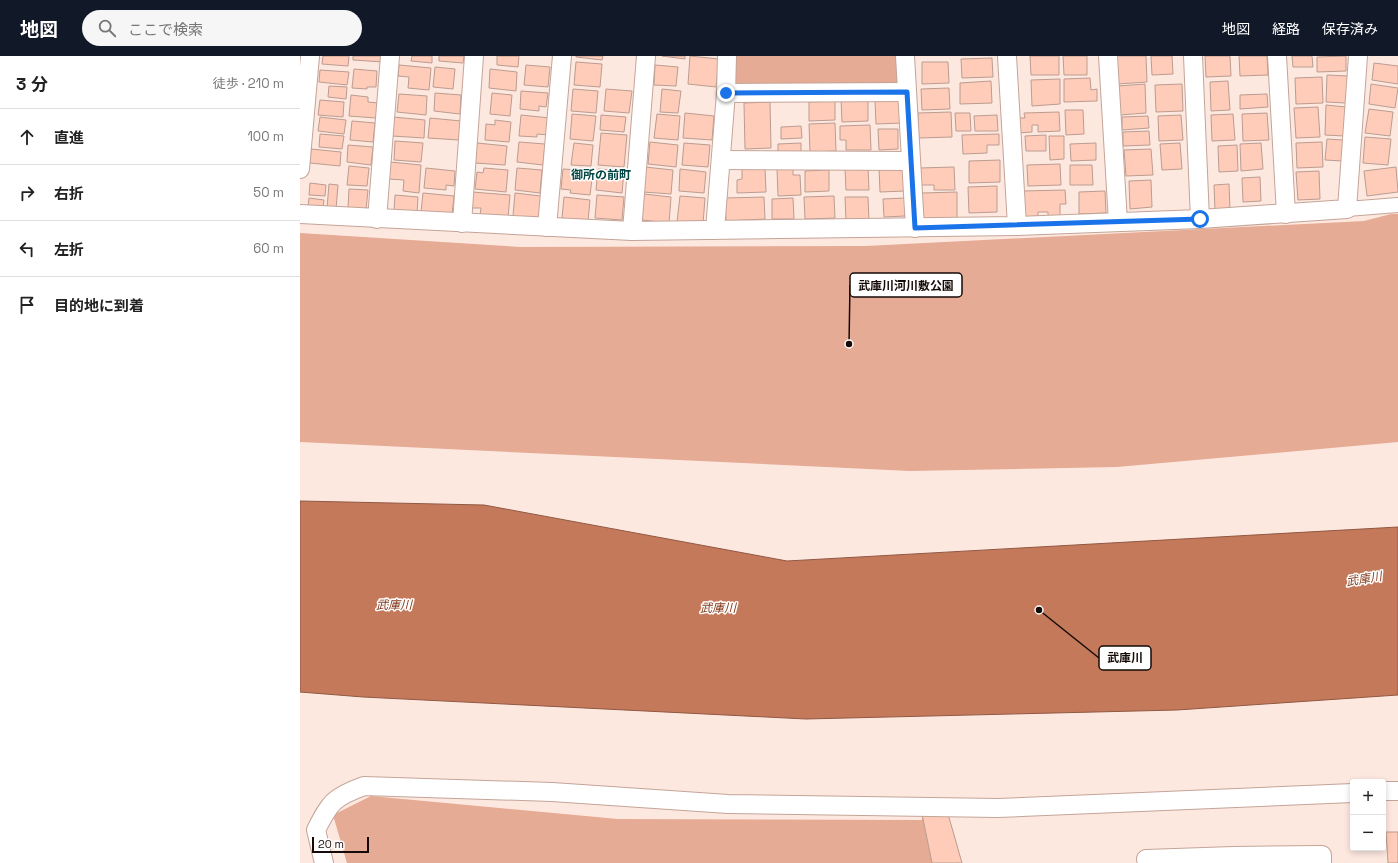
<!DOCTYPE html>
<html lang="ja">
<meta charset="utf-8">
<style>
:root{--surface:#fff;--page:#f6f6f6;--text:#222;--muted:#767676;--line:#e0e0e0;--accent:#111827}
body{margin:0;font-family:"Space Grotesk","Noto Sans JP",sans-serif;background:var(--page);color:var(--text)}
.controls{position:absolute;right:12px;bottom:12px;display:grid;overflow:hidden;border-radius:4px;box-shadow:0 2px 6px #0003}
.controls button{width:36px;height:36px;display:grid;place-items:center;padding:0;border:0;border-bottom:1px solid var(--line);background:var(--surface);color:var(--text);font:20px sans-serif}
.scale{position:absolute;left:12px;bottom:10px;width:57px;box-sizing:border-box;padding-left:4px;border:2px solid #150a07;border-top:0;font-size:11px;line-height:14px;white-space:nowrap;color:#150a07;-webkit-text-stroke:3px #fff;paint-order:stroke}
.stop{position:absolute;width:12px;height:12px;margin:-9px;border:3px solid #1a73e8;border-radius:50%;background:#fff}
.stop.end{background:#1a73e8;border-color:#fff;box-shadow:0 1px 4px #0008}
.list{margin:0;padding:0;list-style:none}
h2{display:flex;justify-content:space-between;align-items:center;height:52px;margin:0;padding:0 16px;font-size:17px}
h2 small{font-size:13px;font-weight:400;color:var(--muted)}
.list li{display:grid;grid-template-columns:26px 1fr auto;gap:12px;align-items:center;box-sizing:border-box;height:56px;padding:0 16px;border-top:1px solid var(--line)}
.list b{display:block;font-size:15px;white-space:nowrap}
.list em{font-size:13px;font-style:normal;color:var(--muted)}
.icon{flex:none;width:22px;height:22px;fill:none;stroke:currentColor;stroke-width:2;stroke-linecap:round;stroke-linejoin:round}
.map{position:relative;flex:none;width:1098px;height:807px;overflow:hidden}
header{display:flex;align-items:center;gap:24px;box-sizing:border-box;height:56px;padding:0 20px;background:var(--accent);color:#fff}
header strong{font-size:19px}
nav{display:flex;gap:22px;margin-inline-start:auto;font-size:14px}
.search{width:280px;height:36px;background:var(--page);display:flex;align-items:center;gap:10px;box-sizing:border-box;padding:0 14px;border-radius:22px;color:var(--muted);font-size:15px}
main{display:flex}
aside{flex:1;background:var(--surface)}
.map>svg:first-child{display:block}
.green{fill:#e6ab95}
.water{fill:#c5795b;stroke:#905842}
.building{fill:#ffccb9;stroke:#bc9c90}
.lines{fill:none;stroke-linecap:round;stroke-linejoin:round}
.pedestrian-casing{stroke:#c4a498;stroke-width:16}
.minor-casing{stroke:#c4a498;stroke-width:20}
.pedestrian{stroke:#fff;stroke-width:14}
.minor{stroke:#fff;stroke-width:18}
.route{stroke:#1a73e8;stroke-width:5}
.labels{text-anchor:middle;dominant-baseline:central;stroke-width:3;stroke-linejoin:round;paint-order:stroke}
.neighbourhood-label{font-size:12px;font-weight:bold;fill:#024644;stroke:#fff}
.water-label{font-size:12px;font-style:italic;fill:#80391a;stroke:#fff}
.leader{fill:none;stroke:#150a07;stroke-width:1.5}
.callout-dot{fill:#150a07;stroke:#fff;stroke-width:1.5}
.callout{fill:#fff;stroke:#150a07;stroke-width:1.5}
.callout-label{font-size:12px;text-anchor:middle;font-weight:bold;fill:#150a07}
</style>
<header>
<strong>地図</strong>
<div class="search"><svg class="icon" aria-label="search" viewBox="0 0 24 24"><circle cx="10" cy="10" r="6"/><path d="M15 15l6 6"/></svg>ここで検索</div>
<nav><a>地図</a><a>経路</a><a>保存済み</a></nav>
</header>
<main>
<aside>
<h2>3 分<small>徒歩 · 210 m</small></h2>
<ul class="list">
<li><svg class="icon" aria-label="ahead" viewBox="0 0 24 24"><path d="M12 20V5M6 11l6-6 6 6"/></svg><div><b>直進</b></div><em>100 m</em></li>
<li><svg class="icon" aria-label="right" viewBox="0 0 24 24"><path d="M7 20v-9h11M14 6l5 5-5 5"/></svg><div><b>右折</b></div><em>50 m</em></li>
<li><svg class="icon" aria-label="left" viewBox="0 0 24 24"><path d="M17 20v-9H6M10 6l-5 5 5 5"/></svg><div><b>左折</b></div><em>60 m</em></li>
<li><svg class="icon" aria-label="arrive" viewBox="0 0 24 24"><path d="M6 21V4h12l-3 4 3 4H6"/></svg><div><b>目的地に到着</b></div></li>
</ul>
</aside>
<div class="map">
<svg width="1098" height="807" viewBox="0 0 1098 807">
<rect width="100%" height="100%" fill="#fde8e0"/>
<g class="green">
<path d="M436,0H597L598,28H434Z"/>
<path d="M1091,158H1098V386L817,411L610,415L0,386V177L221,191L566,190L1064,165Z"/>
<path d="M71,740L318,763L622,764V758H648L662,807H47L33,759Z"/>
</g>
<path class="water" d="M0,445L184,449L487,505L1098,471V639L877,654L506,663L63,641L0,636Z"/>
<g class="building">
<path d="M23,0H49L48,10L22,8Z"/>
<path d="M53,0H83V6L53,4Z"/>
<path d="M112,0H132V7L111,5Z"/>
<path d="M139,0H164L163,7L139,5Z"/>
<path d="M197,0H219L218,11L197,9Z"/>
<path d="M276,0H303L302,4L276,1Z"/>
<path d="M362,0H385V3Z"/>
<path d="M390,0L419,3L416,31L388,28Z"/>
<path d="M730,0H759V19H731Z"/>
<path d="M763,0H787V19H764Z"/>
<path d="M816,0H846L847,26L818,28Z"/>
<path d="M851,0H872L873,18L852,19Z"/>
<path d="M905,0H930L931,20L906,21Z"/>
<path d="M939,0H967L968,19L940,20Z"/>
<path d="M992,0H1012L1013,11H993Z"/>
<path d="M1046,0V15L1017,16V1Z"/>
<path d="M692,2L693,21L662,22L661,3Z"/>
<path d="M276,6L302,8L300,31L274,29Z"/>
<path d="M622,6H648L649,27L622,28Z"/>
<path d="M1074,7L1098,10V28L1072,24Z"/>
<path d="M99,9L131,12L129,34L108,32L109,21L98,20Z"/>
<path d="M226,9L250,11L248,31L224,29Z"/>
<path d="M355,9L378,11L376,30L354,29Z"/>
<path d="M135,11L155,13L153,33L133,31Z"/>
<path d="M54,13L77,15L76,31H67V33L52,32Z"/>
<path d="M190,13L217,16L216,35L189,32Z"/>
<path d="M20,14L49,16L47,29L19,26Z"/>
<path d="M1027,19L1048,20L1046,47L1026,46Z"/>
<path d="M1022,21L1023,47L996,48L995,22Z"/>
<path d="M790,22L791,34L797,33V45L764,46V23Z"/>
<path d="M760,23V48L732,50L731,24Z"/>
<path d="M691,25L692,47L660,48V27Z"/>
<path d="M928,25L930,54L911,55L910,26Z"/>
<path d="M845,28L846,57L820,59L818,30Z"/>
<path d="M882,28L883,55L856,56L855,29Z"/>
<path d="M1071,28L1098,32L1095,52L1069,48Z"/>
<path d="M29,30L47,31L46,43L28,41Z"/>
<path d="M649,32L650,53L622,54L621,33Z"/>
<path d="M273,33L298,35L296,57L271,55Z"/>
<path d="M306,33L332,35L329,57L304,55Z"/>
<path d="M362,33L381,35L378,57L360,56Z"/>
<path d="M221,35L248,37L246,51L239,50V55L220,53Z"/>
<path d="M135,37L161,39L160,58L134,55Z"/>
<path d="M192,37L212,39L210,60L190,58Z"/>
<path d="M99,38L127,40L126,59L97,56Z"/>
<path d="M967,38L968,51L940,53V39Z"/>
<path d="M51,39L68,41V46L78,47L76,62L49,60Z"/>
<path d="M568,42V65L542,66L541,43Z"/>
<path d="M20,44L44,46L43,61L18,59Z"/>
<path d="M601,44L602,67L576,68L575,45Z"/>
<path d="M535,45V64L509,65V46Z"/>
<path d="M470,46L471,92L445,93L444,47Z"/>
<path d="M1026,49L1046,51L1044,80L1025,79Z"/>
<path d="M1018,51L1020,81L996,82L994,52Z"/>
<path d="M1069,53L1093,56L1090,80L1065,77Z"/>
<path d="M765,54H783L784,78L766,79Z"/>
<path d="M651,56L652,81L618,82V57Z"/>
<path d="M759,56L760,75L738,76V69H732V76L718,77V62H725L724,57Z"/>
<path d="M385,57L414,60L412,84L383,82Z"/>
<path d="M655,57H670L671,75H656Z"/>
<path d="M967,57L969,84L943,85L942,58Z"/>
<path d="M272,58L296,60L293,85L270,83Z"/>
<path d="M357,58L380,60L378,84L354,82Z"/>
<path d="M933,58L935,84L912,85L911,59Z"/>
<path d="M221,59L250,62L249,79L237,78V81L219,80Z"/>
<path d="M301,59L326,61L324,76L300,74Z"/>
<path d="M697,59L698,75H675L674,60Z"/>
<path d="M881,59L883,84L859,85L858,60Z"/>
<path d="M848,60L849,72L822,74V61Z"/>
<path d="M20,61L46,64L44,78L18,75Z"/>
<path d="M93,61L125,64L124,82L92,80Z"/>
<path d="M130,62L161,65L159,84L128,82Z"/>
<path d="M195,64L211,66L209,86L185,84L186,68L195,69Z"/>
<path d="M52,65L75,67L73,86L50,84Z"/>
<path d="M535,67L536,95L510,96L509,68Z"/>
<path d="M570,69L571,94H546V84H540V70Z"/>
<path d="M501,70L502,82L481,83V71Z"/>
<path d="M578,73H598V93L579,94Z"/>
<path d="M849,75L850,89L823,90V76Z"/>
<path d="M301,77L327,79L324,111L298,109Z"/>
<path d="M20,78L44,80L42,93L19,91Z"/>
<path d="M699,78V89H687V97L663,98L662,79Z"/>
<path d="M746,79V95H726L725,80Z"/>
<path d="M749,80H764V103L750,104Z"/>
<path d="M1065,81L1091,83L1088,109L1063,107Z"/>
<path d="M1027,83L1043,84L1042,105L1025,104Z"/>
<path d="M95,85L123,87L121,106L94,104Z"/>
<path d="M219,86L245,88L243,109L217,106Z"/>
<path d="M350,86L378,89L376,111L348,108Z"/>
<path d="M1022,86L1023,111L997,112L996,87Z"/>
<path d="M177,87L207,90L205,109L175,107Z"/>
<path d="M274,87L293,89L291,110L271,109Z"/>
<path d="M384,87L410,89L408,111L382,109Z"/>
<path d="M501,87V97L478,98V88Z"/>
<path d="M796,87V104L771,105L770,88Z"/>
<path d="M880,87L882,113L862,114L860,88Z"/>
<path d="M961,87L963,113L941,115L940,88Z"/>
<path d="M48,89L73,91L71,109L47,106Z"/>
<path d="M937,89L938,115L919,116L918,90Z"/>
<path d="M11,93L41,96L40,110L10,107Z"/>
<path d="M851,93L853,119L826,120L824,94Z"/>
<path d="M700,104V126L669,127V105Z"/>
<path d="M90,106L121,109L119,137L103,135L104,124L89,123Z"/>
<path d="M760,108L761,129L728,130L727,109Z"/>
<path d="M770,109H792L793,129H770Z"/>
<path d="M49,110L69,112L67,130L47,129Z"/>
<path d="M345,111L373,114L371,138L343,136Z"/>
<path d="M604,111L605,135L580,136L579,112Z"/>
<path d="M654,111L655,134H634V129H620V112Z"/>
<path d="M1096,111L1098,136L1067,140L1064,115Z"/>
<path d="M126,112L155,115L154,130L146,129V134L124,132Z"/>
<path d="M184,112L208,114L206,136L175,133L177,116L183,117Z"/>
<path d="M217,112L242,114L240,137L215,134Z"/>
<path d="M568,112L569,134H546L545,113Z"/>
<path d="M263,113L293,115L290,139L270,137L271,134L261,133Z"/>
<path d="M298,113L324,115L322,137L296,134Z"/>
<path d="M380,113L406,116L404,137L379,135Z"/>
<path d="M442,113H465L466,136L437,137V124L442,123Z"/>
<path d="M477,113H493V119H500L501,139L478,140Z"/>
<path d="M529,114V135L505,136V115Z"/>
<path d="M1019,115L1020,143L998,144L996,116Z"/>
<path d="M960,121L961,145L943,146L942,122Z"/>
<path d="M851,124L852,151L830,153L829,125Z"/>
<path d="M10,127L26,129L25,140L9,139Z"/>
<path d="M29,128L38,129L36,153L27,152Z"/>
<path d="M929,128L930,154L915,155L914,129Z"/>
<path d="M697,130V156L669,157L668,131Z"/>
<path d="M49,133L68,134L66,154L48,152Z"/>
<path d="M765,134L766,148H760V160L748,161V156H738V161H724L723,135Z"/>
<path d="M805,135L806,157L779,158V136Z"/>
<path d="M172,136L210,139L208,162L180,159L181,152H170Z"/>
<path d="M657,136V162L623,163L622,137Z"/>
<path d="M123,137L154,140L152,158L121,156Z"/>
<path d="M215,137L241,140L239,163L213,160Z"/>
<path d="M344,138L371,141L369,167L342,164Z"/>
<path d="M95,139L118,141L117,157L94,155Z"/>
<path d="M297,139L324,141L322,164L295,162Z"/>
<path d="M380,140L405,142L403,168L377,166Z"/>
<path d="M534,140L535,162L505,163L504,141Z"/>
<path d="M264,141L290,144L288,165L262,162Z"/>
<path d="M464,141L465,163L426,165L425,142Z"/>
<path d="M545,141H568L569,165H546Z"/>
<path d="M9,142L24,144L23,152L8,151Z"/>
<path d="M493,142L494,163H472V143Z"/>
<path d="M605,142V160L584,161L583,143Z"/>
<path d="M622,758H648L662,807H632Z"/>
<path d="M1086,776H1098V807H1088Z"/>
</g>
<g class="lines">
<g class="pedestrian-casing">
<path id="pedestrian" d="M1047,153L1098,149"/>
</g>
<g class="minor-casing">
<g id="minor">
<path d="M605,0L615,172"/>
<path d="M707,0L717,170"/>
<path d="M808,0L818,166"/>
<path d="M893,0L900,163"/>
<path d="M977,0L986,158"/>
<path d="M426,37L607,36"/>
<path d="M421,104L611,105"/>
<path d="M0,113L10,0"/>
<path d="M0,158L332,175L717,170L900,163L1047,153L1058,0"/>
<path d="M77,163L90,0"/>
<path d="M162,167L174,0"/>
<path d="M247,171L262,0"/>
<path d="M415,174L426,37L427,0"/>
<path d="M332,175L346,0"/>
<path d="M1083,735H1098"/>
<path d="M24,807L16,774C30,746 34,741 64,730L252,736L428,748L698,752L1053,737"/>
<path d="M847,807L846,803L933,800L1022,799V807"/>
</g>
</g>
<use href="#pedestrian" class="pedestrian"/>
<use href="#minor" class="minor"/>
</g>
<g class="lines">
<path class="route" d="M426,37L607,36L615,172L900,163"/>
</g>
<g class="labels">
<g class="neighbourhood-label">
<text x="301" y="119">御所の前町</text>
</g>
<g class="water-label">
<text transform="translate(1064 523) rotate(-9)">武庫川</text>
<text x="94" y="549">武庫川</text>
<text x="418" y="552">武庫川</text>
</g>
</g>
<path class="leader" d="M549 288L550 229M739 554L799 602"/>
<g class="callout-dot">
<circle cx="549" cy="288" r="4"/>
<circle cx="739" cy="554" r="4"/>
</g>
<g class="callout">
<rect x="550" y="217" width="112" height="24" rx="4"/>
<rect x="799" y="590" width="52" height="24" rx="4"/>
</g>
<g class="callout-label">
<text x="606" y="234">武庫川河川敷公園</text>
<text x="825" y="606">武庫川</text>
</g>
</svg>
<div class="controls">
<button>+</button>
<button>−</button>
</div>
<div class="scale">20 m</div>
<div class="stop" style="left:900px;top:163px"></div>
<div class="stop end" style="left:426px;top:37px"></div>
</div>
</main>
